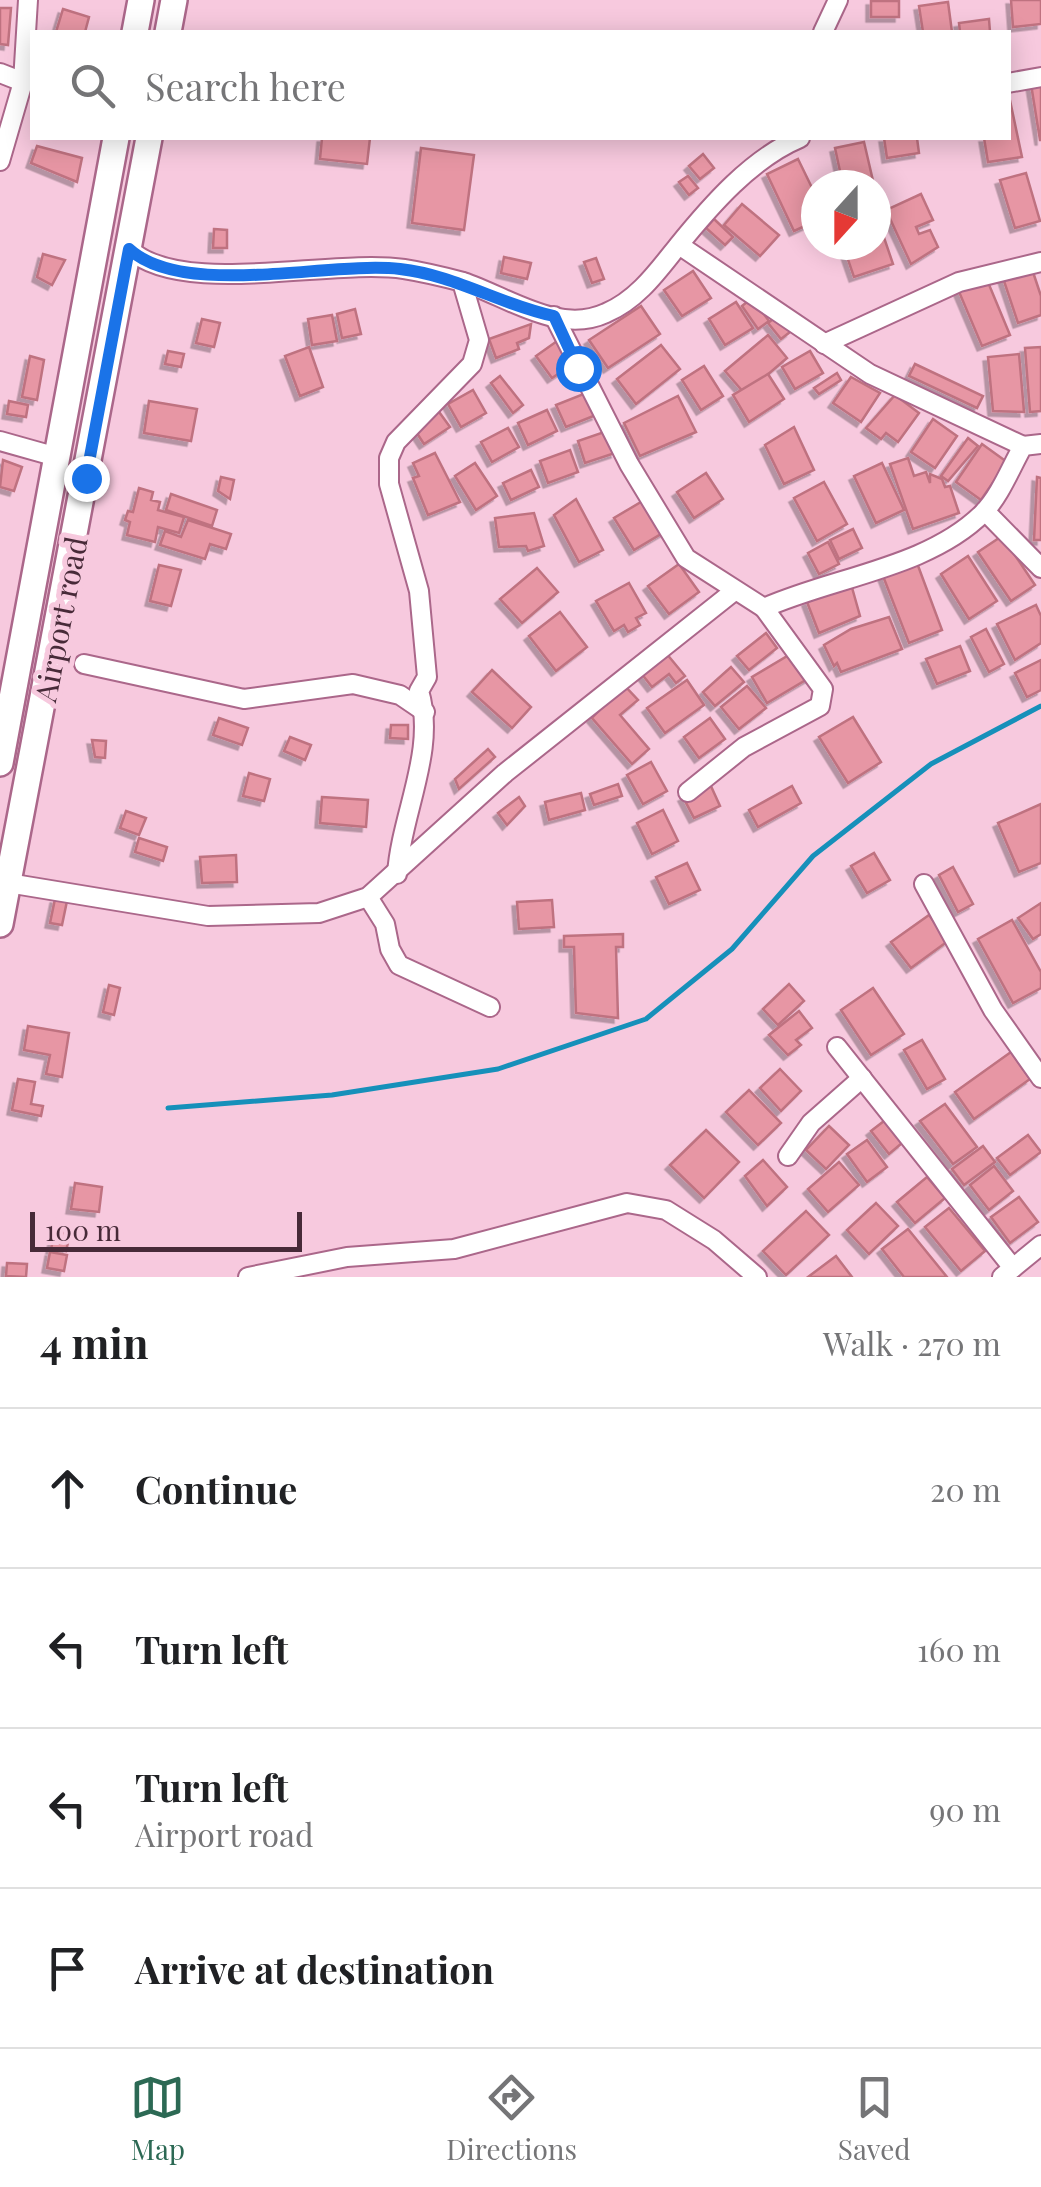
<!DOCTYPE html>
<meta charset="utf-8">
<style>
:root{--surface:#fff;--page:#f2f2f2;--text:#202124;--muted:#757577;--line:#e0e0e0;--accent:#2c6954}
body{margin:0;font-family:"Playfair Display",serif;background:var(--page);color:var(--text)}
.compass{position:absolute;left:801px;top:170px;width:90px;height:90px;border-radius:50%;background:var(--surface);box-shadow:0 5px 25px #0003;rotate:201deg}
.scale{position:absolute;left:30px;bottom:25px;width:272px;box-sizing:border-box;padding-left:10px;border:5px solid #472a38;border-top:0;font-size:28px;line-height:35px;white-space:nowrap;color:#472a38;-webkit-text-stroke:8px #f7c9de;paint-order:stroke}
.stop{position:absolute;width:30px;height:30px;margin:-22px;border:8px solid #1a73e8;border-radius:50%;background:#fff}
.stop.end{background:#1a73e8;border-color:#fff;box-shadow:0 2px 10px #0008}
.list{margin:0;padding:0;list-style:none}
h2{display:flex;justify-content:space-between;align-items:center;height:130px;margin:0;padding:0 40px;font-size:42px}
h2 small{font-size:32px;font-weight:400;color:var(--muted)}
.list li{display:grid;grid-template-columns:65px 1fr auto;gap:30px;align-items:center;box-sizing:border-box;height:160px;padding:0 40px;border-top:2px solid var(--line)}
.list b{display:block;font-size:38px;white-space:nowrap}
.list p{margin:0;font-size:32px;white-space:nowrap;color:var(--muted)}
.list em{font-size:32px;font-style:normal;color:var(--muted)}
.icon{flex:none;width:55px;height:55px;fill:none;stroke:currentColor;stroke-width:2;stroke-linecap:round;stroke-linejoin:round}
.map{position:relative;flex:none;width:1041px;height:1277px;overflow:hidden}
.search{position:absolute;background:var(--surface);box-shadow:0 5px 25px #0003;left:30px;right:30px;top:30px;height:110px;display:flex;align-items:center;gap:25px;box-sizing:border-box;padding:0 35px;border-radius:0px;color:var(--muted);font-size:38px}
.sheet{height:770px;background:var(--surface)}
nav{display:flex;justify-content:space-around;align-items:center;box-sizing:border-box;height:140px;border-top:2px solid var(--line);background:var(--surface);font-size:28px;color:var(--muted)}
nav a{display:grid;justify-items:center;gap:5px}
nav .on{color:var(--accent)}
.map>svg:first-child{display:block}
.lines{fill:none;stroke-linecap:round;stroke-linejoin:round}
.stream{stroke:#1690ba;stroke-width:5}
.building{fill:#e796a4;stroke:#bf7280;stroke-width:2.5;filter:url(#shadow)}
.minor-casing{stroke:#ab678a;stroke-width:22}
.secondary-casing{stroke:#ab678a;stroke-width:30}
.minor{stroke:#fff;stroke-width:18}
.secondary{stroke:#fff;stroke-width:25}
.route{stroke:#1a73e8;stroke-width:12}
.labels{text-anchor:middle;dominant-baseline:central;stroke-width:10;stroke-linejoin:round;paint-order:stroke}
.street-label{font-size:30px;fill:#472a38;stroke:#f7c9de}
</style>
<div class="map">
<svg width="1041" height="1277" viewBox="0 0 1041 1277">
<defs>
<filter id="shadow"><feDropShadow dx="-4.5" dy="4.5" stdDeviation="0" flood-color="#0004"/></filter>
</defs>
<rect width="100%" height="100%" fill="#f7c9de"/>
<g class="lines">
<path class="stream" d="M168,1108L332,1095L498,1069L646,1019L732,949L813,856L931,764L1041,706"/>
</g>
<g class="building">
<path d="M1011,0H1041V24L1013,27Z"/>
<rect x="871" y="1" width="28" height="16"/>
<path d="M948,2L952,32H923L919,6Z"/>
<path d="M0,8H11L8,45L0,44Z"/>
<path d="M63,9L89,17L85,32H56Z"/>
<path d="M989,19L990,32H960L959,23Z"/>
<path d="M1041,76V140H1040L1030,78Z"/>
<path d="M1008,91L1022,157L988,162L984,138H1008Z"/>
<path d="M322,138H370L367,164L320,159Z"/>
<path d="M884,138H917L919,153L887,158Z"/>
<path d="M864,142L874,185H843L835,148Z"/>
<path d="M37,146L82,158L77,182L31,163Z"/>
<path d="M421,148L474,155L464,230L412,223Z"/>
<path d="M703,154L714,168L700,179L689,166Z"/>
<path d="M798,159L816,196V221L794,231L767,174Z"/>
<path d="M1026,173L1040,221L1015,228L1000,180Z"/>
<path d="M688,176L698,188L689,195L679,182Z"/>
<path d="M921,194L933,220L916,227L919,234L930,230L938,247L911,264L886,210Z"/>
<path d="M742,204L779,235L760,256L724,225Z"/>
<path d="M876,214L893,264L854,277L843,245H876Z"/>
<path d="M714,219L733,237L725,245L706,228Z"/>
<path d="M214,229L227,230V248H213Z"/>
<path d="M43,254L65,260L52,285L37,277Z"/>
<path d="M504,257L531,263L527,279L501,273Z"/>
<path d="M596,258L604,279L592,283L584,262Z"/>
<path d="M1031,266L1041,296V315L1018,323L1002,275Z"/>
<path d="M693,271L711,298L682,316L664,290Z"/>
<path d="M985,275L1010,335L982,346L957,287Z"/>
<path d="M752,298L769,321L758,329L742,306Z"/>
<path d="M736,302L753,328L725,345L709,319Z"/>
<path d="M641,306L660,334L608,368L589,340Z"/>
<path d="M355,309L361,334L342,338L337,314Z"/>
<path d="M332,315L337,341L312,345L308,319Z"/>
<path d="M777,316L790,332L781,339L768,323Z"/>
<path d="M202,319L220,323L214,347L196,343Z"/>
<path d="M531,324L529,338L517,343L519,349L496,358L489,339Z"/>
<path d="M768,335L787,358L745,394L725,371Z"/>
<path d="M560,339L576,362L552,378L536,356Z"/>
<path d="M661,345L680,369L636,404L617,379Z"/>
<path d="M309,347L323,387L300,396L285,356Z"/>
<path d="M1041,347V411L1030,412L1025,348Z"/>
<path d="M168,351L184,354L181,367L165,364Z"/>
<path d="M810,351L823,373L795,389L782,367Z"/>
<path d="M1019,354L1024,412L993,411L988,357Z"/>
<path d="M30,356L44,360L37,400L22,397Z"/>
<path d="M915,364L983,396L977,408L909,376Z"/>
<path d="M704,366L723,396L701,410L682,380Z"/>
<path d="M837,373L841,380L819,394L814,388Z"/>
<path d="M768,374L784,399L749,422L733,395Z"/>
<path d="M500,376L523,405L513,413L491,383Z"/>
<path d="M851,377L880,393L861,422L833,403Z"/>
<path d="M473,390L486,413L461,427L448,404Z"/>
<path d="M586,393L596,415L566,427L556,405Z"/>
<path d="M895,395L919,413L898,442L886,433L881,439L866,428Z"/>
<path d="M678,396L696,432L640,456L624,423Z"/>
<path d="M9,401L28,405L26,417L7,414Z"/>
<path d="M149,401L197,409L191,441L144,433Z"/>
<path d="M434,405L450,427L424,444L409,421Z"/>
<path d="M547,410L557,431L528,445L518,423Z"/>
<path d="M933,419L957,436L935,468L911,452Z"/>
<path d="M794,427L814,470L784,484L765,445Z"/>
<path d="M508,428L519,447L492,462L481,442Z"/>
<path d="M607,431L615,453L585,463L578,441Z"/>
<path d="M968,438L978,446L948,481L941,476Z"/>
<path d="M982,444L1007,462L981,500L956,482Z"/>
<path d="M570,450L578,472L548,483L540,461Z"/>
<path d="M435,453L460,502L428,515L413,478L419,476L413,463Z"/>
<path d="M908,458L914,476L926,472L930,483V474L942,479L945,487L950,486L959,513L913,529L890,464Z"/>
<path d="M3,460L22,467L14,491L0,487Z"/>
<path d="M475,463L497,496L476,510L455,476Z"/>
<path d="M882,463L904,510L876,523L854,476Z"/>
<path d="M531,470L539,487L511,500L503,483Z"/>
<path d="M706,473L723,499L694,518L677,492Z"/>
<path d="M221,477L234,480L230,499L218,491Z"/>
<path d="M1037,477L1041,478V540H1034Z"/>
<path d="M824,482L847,524L817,541L794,498Z"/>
<path d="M139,488L153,492L151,500L160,502L158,510L184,517L179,533L158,527L155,542L127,535L130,522L125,520L128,511L133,512Z"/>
<path d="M171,494L217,510L212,526L166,510Z"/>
<path d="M651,496L671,528L634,550L614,518Z"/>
<path d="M576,499L603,550L579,562L554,515Z"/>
<path d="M534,513L544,546L528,551L526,546L499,547L495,518Z"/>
<path d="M188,520L231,534L226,549L210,544L205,559L160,545L165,531L181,537Z"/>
<path d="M853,529L862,548L839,559L830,540Z"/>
<path d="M1002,536L1035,585L1011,601L978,552Z"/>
<path d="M828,542L839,564L819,574L808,553Z"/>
<path d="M968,556L997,601L969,619L941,574Z"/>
<path d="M917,563L942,630L909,643L883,576Z"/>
<path d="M679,564L699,592L669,614L648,586Z"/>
<path d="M159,565L181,570L171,606L150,601Z"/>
<path d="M537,568L558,592L522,623L500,599Z"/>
<path d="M629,583L646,613L636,618L640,625L628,632L624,625L614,631L596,601Z"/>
<path d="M851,584L860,616L819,633L807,602Z"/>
<path d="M1036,605L1041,616V643L1015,660L997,624Z"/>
<path d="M560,612L587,647L556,671L529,636Z"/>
<path d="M889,617L902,649L841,672L837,663L834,666L824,645L851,629Z"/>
<path d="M986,629L1004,664L989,672L971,637Z"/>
<path d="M766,633L777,648L749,670L737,656Z"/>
<path d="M960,646L970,671L937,684L926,659Z"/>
<path d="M794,652L809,678L767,703L752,677Z"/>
<path d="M666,653L685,676L676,683L669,674L652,687L641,673Z"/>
<path d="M1041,660V690L1027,697L1015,673Z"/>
<path d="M731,667L744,682L715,706L703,692Z"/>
<path d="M492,670L531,707L512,728L472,692Z"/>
<path d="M687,680L704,705L665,733L647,708Z"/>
<path d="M624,685L638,700L620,715L649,749L632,764L592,718Z"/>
<path d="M747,686L766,708L739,729L721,707Z"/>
<path d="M853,717L881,762L848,783L819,737Z"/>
<path d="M219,718L248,728L242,745L213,735Z"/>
<path d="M710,718L725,739L699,758L684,737Z"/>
<path d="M391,725H408V739L390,738Z"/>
<path d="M290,737L311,745L305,760L284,751Z"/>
<path d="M92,740L106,741L105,758L95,757Z"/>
<path d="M488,749L495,757L459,789L455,779Z"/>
<path d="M651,762L667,791L643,804L627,775Z"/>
<path d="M249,773L270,779L264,801L243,796Z"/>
<path d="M618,784L622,796L594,805L590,794Z"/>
<path d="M710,784L720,806L694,818L683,797Z"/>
<path d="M792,786L801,803L758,827L749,810Z"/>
<path d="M581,793L585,810L549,820L545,802Z"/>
<path d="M322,797L368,800L366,827L320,823Z"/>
<path d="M519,797L525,806L507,825L498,813Z"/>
<path d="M1041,804V863L1019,872L998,823Z"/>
<path d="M663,810L678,841L652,854L637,823Z"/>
<path d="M126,811L146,818L139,835L120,828Z"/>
<path d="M139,838L167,847L163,861L135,852Z"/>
<path d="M874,853L890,880L867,893L851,866Z"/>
<path d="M236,855L237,882L202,883L200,857Z"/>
<path d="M687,863L700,890L669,904L656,877Z"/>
<path d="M953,867L973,904L958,912L939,875Z"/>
<path d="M55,899L67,901L62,925L50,923Z"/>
<path d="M552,900L554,927L519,929L517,902Z"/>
<path d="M1041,903V934L1033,939L1018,918Z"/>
<path d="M929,915L948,941L911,968L891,942Z"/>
<path d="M1012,920L1041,972V988L1013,1003L978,939Z"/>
<path d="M623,934V947H616L618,1018L576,1013L574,947H564V936Z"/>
<path d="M789,984L804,1001L778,1025L763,1009Z"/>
<path d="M109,985L120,988L114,1015L103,1012Z"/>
<path d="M873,988L904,1034L871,1055L841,1010Z"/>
<path d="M799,1011L812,1028L796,1040L801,1045L788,1055L769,1035Z"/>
<path d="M28,1026L69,1033L62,1077L46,1074L50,1055L24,1050Z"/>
<path d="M922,1040L945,1079L927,1089L904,1050Z"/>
<path d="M1011,1052L1030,1079L974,1119L955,1092Z"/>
<path d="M780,1069L801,1091L781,1111L760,1088Z"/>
<path d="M18,1079L35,1082L31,1104L43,1106L41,1116L12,1110Z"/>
<path d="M749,1090L781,1123L758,1145L726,1112Z"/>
<path d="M945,1104L977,1147L953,1164L920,1121Z"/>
<path d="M884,1121L902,1143L889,1154L871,1131Z"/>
<path d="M829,1126L849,1145L826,1169L806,1150Z"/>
<path d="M706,1130L739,1162L704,1198L670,1165Z"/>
<path d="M1028,1135L1041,1152L1010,1175L997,1158Z"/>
<path d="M867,1140L887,1167L867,1182L847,1154Z"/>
<path d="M983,1146L995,1162L964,1185L952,1169Z"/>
<path d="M763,1160L787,1187L767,1206L745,1176Z"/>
<path d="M839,1162L859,1185L828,1212L808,1189Z"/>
<path d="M994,1166L1013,1191L989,1210L970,1185Z"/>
<path d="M927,1177L945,1198L915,1223L897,1202Z"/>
<path d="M75,1183L102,1187L99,1212L71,1209Z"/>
<path d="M1019,1197L1038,1222L1010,1243L991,1217Z"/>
<path d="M876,1203L898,1226L869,1254L847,1230Z"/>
<path d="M949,1208L985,1251L961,1271L925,1227Z"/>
<path d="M806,1211L829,1235L786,1275L763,1251Z"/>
<path d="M908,1229L947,1277H904L882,1249Z"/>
<path d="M55,1231L70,1234L66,1251L51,1249Z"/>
<path d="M50,1252L67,1255L64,1271L47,1268Z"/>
<path d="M836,1256L852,1277H808Z"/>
<path d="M7,1263L27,1264L26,1277L6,1276Z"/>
</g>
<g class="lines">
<g class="minor-casing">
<g id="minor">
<path d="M823,32L838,0"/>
<path d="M0,73L23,82"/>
<path d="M1008,83L1041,77"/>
<path d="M0,161L23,82L28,0"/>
<path d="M679,245L870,374L1023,446"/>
<path d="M129,249C182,298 331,258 404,269C423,272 444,277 463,282C508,297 559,335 606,313C637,300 657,272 677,247C711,205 752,158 800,138"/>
<path d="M554,316L629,464L686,558L764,608C833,577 928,568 983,513C1000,496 1011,467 1023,446L1041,444"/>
<path d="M824,344L959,282L1041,262"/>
<path d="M0,441L57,457"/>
<path d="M985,511L1041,568"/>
<path d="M84,664L244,699L353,684L400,695L425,712"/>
<path d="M688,792L744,747L820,706L823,689L764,608"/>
<path d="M397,874C401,814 437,750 419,691L427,677L419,591L389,484V458L396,442L472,364L479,340L462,282"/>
<path d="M8,883L208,916L319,913L368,897L505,773L733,592"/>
<path d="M924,884L993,1010L1041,1078"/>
<path d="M368,897L385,924L390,949L399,965L490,1007"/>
<path d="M837,1047L1013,1268"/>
<path d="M788,1156L811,1123L862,1078"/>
<path d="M248,1277L347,1257L454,1249L627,1203L666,1210L714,1240L757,1277"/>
<path d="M1002,1277L1041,1245"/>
</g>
</g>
<g class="secondary-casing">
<g id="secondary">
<path d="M135,32L141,0"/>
<path d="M168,32L174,0"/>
<path d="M0,763L116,138"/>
<path d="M0,924L149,138"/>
</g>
</g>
<use href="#minor" class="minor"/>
<use href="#secondary" class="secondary"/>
</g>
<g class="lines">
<path class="route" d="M86,478L129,249C184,299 327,261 400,269C455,275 501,305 554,316L578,368"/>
</g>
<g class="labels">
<g class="street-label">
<text transform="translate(60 619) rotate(-79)">Airport road</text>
</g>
</g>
</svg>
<svg class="compass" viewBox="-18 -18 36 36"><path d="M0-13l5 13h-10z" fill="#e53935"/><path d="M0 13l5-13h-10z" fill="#757577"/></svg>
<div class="scale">100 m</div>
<div class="stop" style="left:578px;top:368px"></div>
<div class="stop end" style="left:86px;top:478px"></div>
<div class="search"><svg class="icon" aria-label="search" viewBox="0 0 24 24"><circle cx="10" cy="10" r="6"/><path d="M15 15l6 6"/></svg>Search here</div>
</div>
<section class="sheet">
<h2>4 min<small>Walk · 270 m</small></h2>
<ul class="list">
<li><svg class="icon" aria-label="ahead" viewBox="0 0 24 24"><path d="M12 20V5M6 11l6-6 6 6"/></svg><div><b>Continue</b></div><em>20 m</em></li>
<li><svg class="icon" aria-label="left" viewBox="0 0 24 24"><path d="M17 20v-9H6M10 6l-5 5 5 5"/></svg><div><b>Turn left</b></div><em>160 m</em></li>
<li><svg class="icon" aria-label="left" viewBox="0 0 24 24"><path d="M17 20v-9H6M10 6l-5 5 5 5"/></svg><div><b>Turn left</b><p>Airport road</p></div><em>90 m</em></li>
<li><svg class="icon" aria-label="arrive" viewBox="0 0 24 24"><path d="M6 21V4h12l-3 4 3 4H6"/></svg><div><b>Arrive at destination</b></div></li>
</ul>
</section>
<nav>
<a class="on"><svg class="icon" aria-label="map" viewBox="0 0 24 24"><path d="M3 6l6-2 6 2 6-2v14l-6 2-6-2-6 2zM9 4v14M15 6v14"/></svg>Map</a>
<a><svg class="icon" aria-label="directions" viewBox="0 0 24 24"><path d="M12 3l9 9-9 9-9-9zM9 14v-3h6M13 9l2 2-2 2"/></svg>Directions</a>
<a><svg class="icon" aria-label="saved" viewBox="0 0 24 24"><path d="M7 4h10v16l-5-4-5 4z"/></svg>Saved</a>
</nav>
